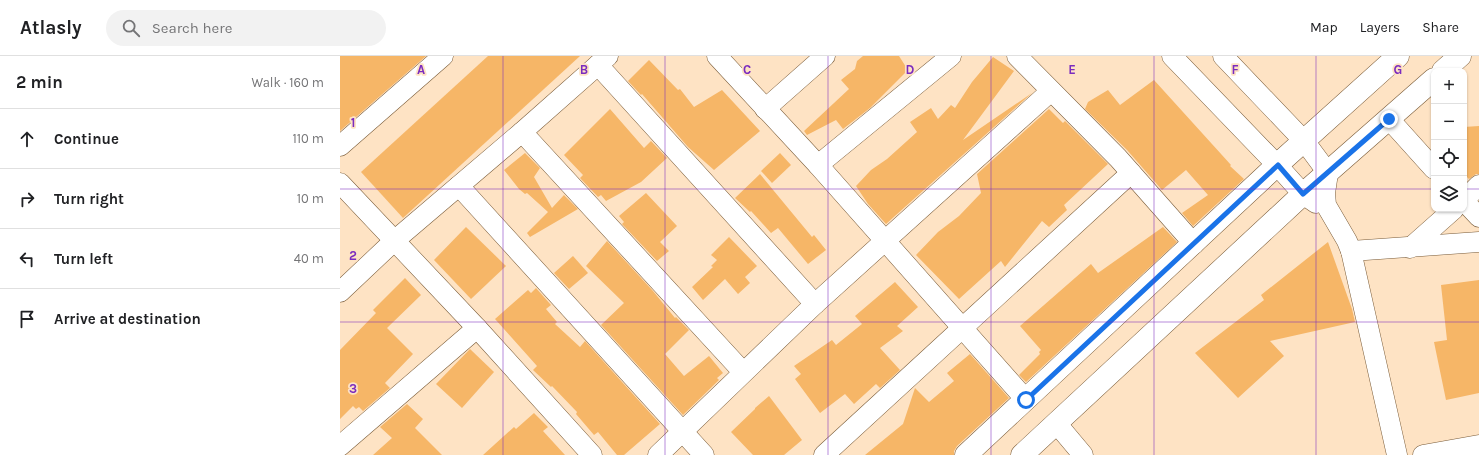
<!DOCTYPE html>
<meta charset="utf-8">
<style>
:root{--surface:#fff;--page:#f2f2f2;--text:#202124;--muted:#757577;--line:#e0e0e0}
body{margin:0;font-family:Karla,sans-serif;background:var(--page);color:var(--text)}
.controls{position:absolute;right:12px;top:12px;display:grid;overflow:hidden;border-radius:8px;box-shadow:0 1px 3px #0004}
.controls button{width:36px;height:36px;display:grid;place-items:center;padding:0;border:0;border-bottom:1px solid var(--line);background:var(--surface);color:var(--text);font:20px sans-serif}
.stop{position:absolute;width:12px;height:12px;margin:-9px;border:3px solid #1a73e8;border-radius:50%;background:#fff}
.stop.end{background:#1a73e8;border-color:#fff;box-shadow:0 1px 4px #0008}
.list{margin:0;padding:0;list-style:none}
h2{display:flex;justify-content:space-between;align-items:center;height:52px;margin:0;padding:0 16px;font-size:17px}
h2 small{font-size:13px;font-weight:400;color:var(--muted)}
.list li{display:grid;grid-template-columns:26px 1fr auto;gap:12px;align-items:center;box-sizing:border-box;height:60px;padding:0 16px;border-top:1px solid var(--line)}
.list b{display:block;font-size:15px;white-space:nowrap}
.list em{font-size:13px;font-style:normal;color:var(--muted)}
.icon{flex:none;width:22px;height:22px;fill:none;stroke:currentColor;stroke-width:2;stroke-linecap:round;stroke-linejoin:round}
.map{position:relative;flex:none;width:1139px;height:399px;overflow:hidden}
header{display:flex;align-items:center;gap:24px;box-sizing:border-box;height:56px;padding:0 20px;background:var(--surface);border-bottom:1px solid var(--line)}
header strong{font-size:19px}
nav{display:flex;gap:22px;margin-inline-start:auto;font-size:14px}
.search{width:280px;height:36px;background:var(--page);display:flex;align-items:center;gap:10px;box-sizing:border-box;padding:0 14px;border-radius:22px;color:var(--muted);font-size:15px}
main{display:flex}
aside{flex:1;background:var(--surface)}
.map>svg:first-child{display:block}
.building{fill:#f6b667}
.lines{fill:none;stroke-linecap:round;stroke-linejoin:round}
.street-casing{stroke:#7a5c39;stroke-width:21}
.secondary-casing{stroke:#7a5c39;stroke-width:23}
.street{stroke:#fff;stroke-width:20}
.secondary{stroke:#fff;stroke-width:22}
.route{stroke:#1a73e8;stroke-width:5}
.grid{fill:none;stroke:#7b2cbf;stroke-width:1;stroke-opacity:0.55}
.grid-label{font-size:13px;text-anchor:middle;font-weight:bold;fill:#7b2cbf;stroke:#fee3c4;stroke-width:3.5;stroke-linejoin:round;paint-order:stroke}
</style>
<header>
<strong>Atlasly</strong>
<div class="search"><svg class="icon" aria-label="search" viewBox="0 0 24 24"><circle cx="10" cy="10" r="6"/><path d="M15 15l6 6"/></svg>Search here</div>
<nav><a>Map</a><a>Layers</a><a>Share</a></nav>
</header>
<main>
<aside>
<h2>2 min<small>Walk · 160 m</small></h2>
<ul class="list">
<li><svg class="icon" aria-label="ahead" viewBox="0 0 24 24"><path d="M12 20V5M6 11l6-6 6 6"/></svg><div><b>Continue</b></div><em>110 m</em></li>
<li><svg class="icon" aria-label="right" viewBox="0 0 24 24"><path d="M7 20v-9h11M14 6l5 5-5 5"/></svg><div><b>Turn right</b></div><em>10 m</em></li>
<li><svg class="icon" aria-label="left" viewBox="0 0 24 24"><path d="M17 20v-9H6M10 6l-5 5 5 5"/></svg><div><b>Turn left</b></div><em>40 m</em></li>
<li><svg class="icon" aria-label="arrive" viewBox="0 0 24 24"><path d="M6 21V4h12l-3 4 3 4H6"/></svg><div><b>Arrive at destination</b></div></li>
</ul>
</aside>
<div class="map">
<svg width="1139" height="399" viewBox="0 0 1139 399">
<rect width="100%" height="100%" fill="#fee3c4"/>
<g class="building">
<path d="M0,0H86L0,75Z"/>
<path d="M148,0H240L63,162L21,116Z"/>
<path d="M523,0H559L568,14L530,52L503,73L496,64L467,79L464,75L509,33L501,24L515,13L517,5Z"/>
<path d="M653,1L674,15L623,84L692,37L546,168L528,148L516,130L531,114L547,103L577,76L570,66L591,52L598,63L611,49L615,52L632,26Z"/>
<path d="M309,4L338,34L340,33L354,51L382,34L420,75L374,114L348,91L302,38L301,39L288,25Z"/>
<path d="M814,24L891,109L890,110L904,123L853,170L842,157L868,139L846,114L822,134L787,94L745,53L748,46L768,34L780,49Z"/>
<path d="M270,53L304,92L311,85L327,102L301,126L266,145L261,139L258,141L240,122L243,119L224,99Z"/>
<path d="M709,53L723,67L725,65L768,108L724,149L727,154L709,171L702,165L665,211L661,205L619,243L576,199L598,176L619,160L641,137L637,118Z"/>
<path d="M1139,70V118H1136L1129,123L1124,118V71Z"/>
<path d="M185,97L200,112L194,121L212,152L224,139L238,153L190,181L187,177L208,156L187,137L185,138L179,133L164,114Z"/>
<path d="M440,97L451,109L432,127L421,115Z"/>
<path d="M420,118L472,181L474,179L486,194L468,208L438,172L431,177L411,155L410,156L395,142Z"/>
<path d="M306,137L337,170L320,186L329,195L317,205L282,168L284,166L279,160Z"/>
<path d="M126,171L166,210L131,243L94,204Z"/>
<path d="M823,171L837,186L686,326L679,319L700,298L699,296L701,294L680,270L751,208L758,217Z"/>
<path d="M389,181L417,210L405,221L410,227L398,238L385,223L363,244L352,231L373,211L371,210L377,204L371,199Z"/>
<path d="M267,185L313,235L335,262L336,261L349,274L325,298L344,320L369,300L383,317L377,322L379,324L343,359L261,269L284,247L246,210Z"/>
<path d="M988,186L1012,253L1015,266L930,285L944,300L898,342L855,297L924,244L921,239Z"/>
<path d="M233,200L248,217L229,233L214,217Z"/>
<path d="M65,222L81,239L47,272L73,298L45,327L50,332L23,355L19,351L16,353L13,350L0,363V294L36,257L33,254Z"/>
<path d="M1139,224V337L1106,344L1094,286L1107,284L1101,229Z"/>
<path d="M555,226L578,251L557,270L563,275L540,292L560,314L540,332L536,328L514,348L505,338L480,357L455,323L461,318L454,310L492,284L496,289L522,268L515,260Z"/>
<path d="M196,232L211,249L206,253L217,266L215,268L240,291L245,285L320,368L284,399H277L258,376L254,379L236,358L237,356L212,330L211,331L193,314L197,310L155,263L188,234L191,237Z"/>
<path d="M130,293L154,316L122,352L96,328Z"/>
<path d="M630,298L669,342L617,390L614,395V399H525L563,368L575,332L589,346L614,325L607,317Z"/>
<path d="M429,340L462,384L444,399H413L391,376L415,353V352Z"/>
<path d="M67,348L83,363L75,372L102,399H33L52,382L40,371Z"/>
<path d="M194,357L208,371L203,375L225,399H143L174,371L176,373Z"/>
</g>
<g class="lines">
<g class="street-casing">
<g id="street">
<path d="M377,0L478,109L686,344"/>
<path d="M677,0L778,102L854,188"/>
<path d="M832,0L937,109L963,138L976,147"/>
<path d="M883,0L965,86L988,117L985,137L986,149L1007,185L1011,195L1057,399"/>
<path d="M258,9L475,248"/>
<path d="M425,53L485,0"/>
<path d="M1049,63L1094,113"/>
<path d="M182,76L403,316"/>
<path d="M0,90L103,0"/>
<path d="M478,109L611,0"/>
<path d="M0,127L137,272L252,399"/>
<path d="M119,130L364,399"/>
<path d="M1124,144L1139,129"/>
<path d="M1124,145L1139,161"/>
<path d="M1070,192L1114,153"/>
<path d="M1011,195L1139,186"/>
<path d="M0,236L54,185L182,76L268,0"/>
<path d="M717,368L743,399"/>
<path d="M0,390L137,272"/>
<path d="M318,399L475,248L711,35"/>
<path d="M484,399L791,117"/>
<path d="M1083,399L1139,389"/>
</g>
</g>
<g class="secondary-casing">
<g id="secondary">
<path d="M1103,15L1120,0"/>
<path d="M626,399L937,109L1058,0"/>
<path d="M682,399L963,138L1094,23"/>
</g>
</g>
<use href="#street" class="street"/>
<use href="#secondary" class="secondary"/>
</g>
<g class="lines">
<path class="route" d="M686,344L938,109L963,138L1049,63"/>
</g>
<path class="grid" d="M163,0V399M325,0V399M488,0V399M651,0V399M814,0V399M976,0V399M0,133H1094M1124,133H1139M0,266H1139"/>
<g class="grid-label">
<text x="81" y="18">A</text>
<text x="244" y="18">B</text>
<text x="407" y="18">C</text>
<text x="570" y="18">D</text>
<text x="732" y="18">E</text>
<text x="895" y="18">F</text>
<text x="1058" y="18">G</text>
<text x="13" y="71">1</text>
<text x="13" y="204">2</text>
<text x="13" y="337">3</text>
</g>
</svg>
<div class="controls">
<button>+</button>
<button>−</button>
<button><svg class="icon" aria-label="locate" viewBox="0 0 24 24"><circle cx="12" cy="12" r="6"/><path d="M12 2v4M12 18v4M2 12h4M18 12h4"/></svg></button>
<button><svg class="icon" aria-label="layers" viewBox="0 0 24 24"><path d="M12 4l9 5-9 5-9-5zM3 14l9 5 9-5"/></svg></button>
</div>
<div class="stop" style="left:686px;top:344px"></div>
<div class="stop end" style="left:1049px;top:63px"></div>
</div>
</main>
